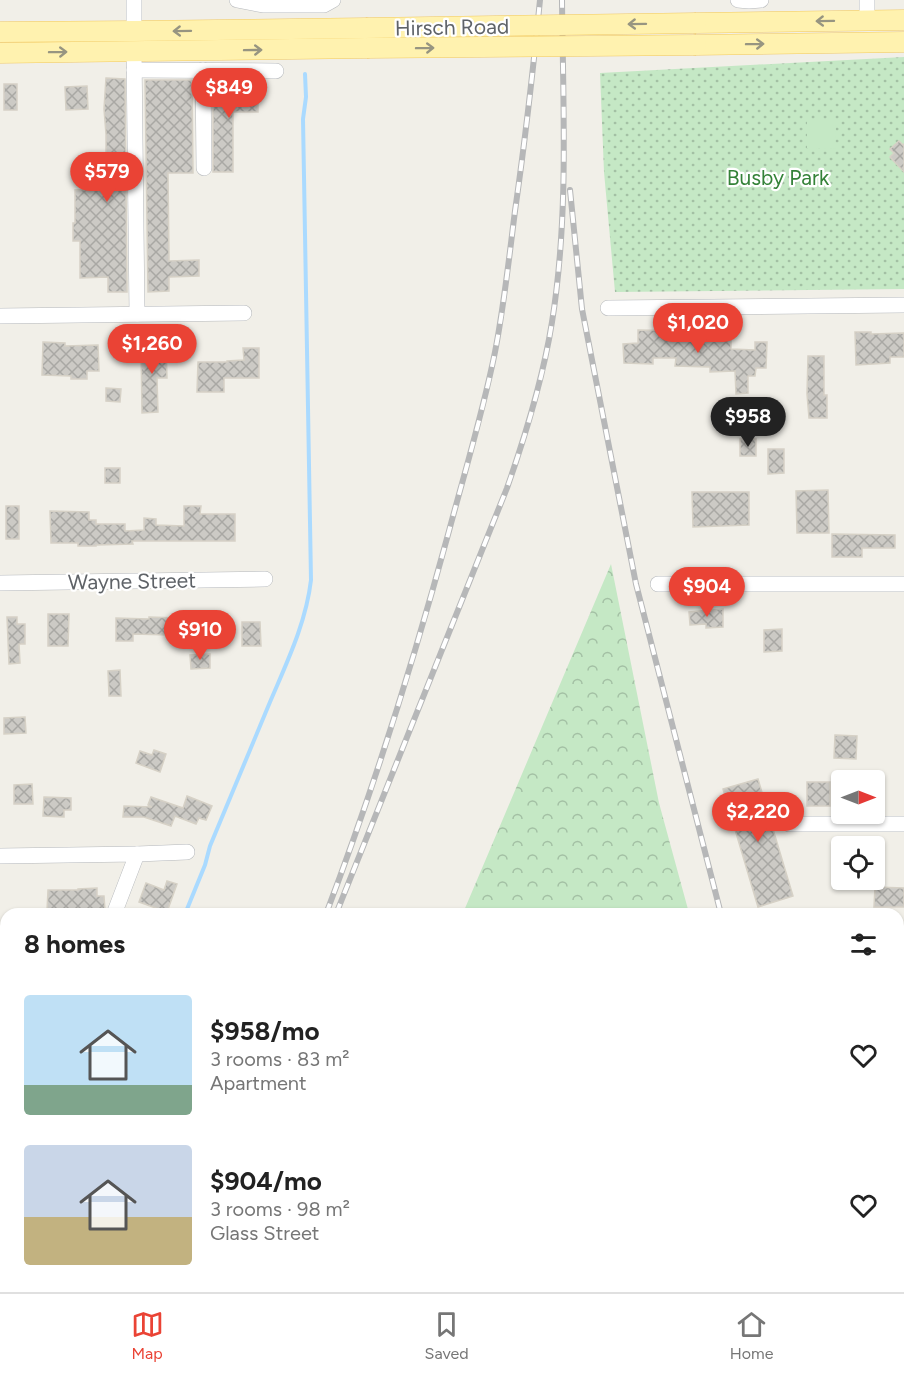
<!DOCTYPE html>
<meta charset="utf-8">
<style>
body{margin:0;font-family:Figtree,sans-serif;background:#f6f6f6;color:#222;height:100vh;display:flex;flex-direction:column;font-size:22px;white-space:nowrap}
*{box-sizing:border-box;margin:0}
p{font-size:20px;color:#767676}
.icon{flex:none;width:33px;height:33px;fill:none;stroke:currentColor;stroke-width:2;stroke-linecap:round;stroke-linejoin:round}
.map{position:relative;flex:1;overflow:hidden}
.side{position:absolute;left:0px;top:908px;width:904px;height:386px;display:flex;flex-direction:column;background:#fff;border-radius:18px 18px 0 0;box-shadow:0 2px 4px #0004}
.side>*{flex:none}
.needle{width:39px;rotate:90deg}
.controls{position:absolute;left:831px;top:770px;display:grid;gap:12px}
.controls a{display:grid;place-items:center;width:54px;height:54px;border-radius:6px;background:#fff;box-shadow:0 2px 4px #0004;font-size:30px}
.price{position:absolute;translate:-50% -51px;padding:0 14px;border-radius:21px;background:#ea4335;color:#fff;font-size:20px;line-height:39px;filter:drop-shadow(0 2px 3px #0008)}
.price::after{content:'';position:absolute;left:50%;top:36px;width:18px;height:14px;margin-left:-9px;background:inherit;clip-path:polygon(0 0,100% 0,50% 100%)}
.price.active{background:#222;color:#fff}
ul{padding:0;list-style:none}
li{display:flex;align-items:center;gap:18px;height:150px;padding:0 24px}
li span{display:grid;place-items:center;flex:none;width:168px;height:120px;border-radius:6px;color:#555}
li>.icon{margin-inline-start:auto}
span .icon{width:72px;height:72px;fill:#fffc;stroke-width:1}
li b{font-size:26px}
h2{display:flex;justify-content:space-between;align-items:center;height:72px;padding:0 24px;font-size:26px}
.menu{display:flex;justify-content:space-around;align-items:center;height:84px;border-top:2px solid #e0e0e0;background:#fff;font-size:16px;color:#767676}
.menu a{display:grid;justify-items:center;gap:3px}
.menu .active{color:#ea4335}
.map>svg:first-child{display:block}
.grass{fill:url(#grass-dots)}
.forest{fill:url(#forest-crowns)}
.pitch{fill:#c5e8c5}
.lines{fill:none;stroke-linecap:round;stroke-linejoin:round}
.stream{stroke:#aadaff;stroke-width:4}
.building{fill:url(#building-cross-hatch);stroke:#d6d1c6;stroke-width:1.5}
.minor-casing{stroke:#b5b8bc;stroke-width:16}
.major-casing{stroke:#f2c960;stroke-width:21}
.minor{stroke:#fff;stroke-width:15}
.major{stroke:#fff2af;stroke-width:20}
.rail-casing{stroke:#b6b7b8;stroke-width:6}
.rail{stroke:#fff;stroke-width:4;stroke-dasharray:11;stroke-linecap:butt}
.major-bridge-casing{stroke:#f2c960;stroke-width:21;stroke-linecap:butt}
.major-bridge{stroke:#fff2af;stroke-width:20}
.oneway{stroke:#979581}
.labels{text-anchor:middle;dominant-baseline:central;stroke-width:4.5;stroke-linejoin:round;paint-order:stroke}
.street-label{font-size:21px;fill:#5f6368;stroke:#fff}
.park-label{font-size:21px;fill:#348238;stroke:#fff}
</style>
<div class="map">
<svg width="904" height="1292" viewBox="0 0 904 1292">
<defs>
<pattern id="grass-dots" width="8" height="8" patternUnits="userSpaceOnUse" patternTransform="scale(1.5)"><rect width="8" height="8" fill="#c5e8c5"/><path d="M2 2h.1M6 6h.1" fill="none" stroke="#a3c0a4" stroke-width="1.8" stroke-linecap="round"/></pattern>
<pattern id="forest-crowns" width="20" height="18" patternUnits="userSpaceOnUse" patternTransform="scale(1.5)"><rect width="20" height="18" fill="#c5e8c5"/><path d="M2 6a3 3 0 1 1 6 0M12 15a3 3 0 1 1 6 0" fill="none" stroke="#a3c0a4"/></pattern>
<pattern id="building-cross-hatch" width="8" height="8" patternUnits="userSpaceOnUse" patternTransform="scale(1.5)"><rect width="8" height="8" fill="#cccac5"/><path d="M0 0l8 8M0 8l8-8" fill="none" stroke="#a9a8a4"/></pattern>
</defs>
<rect width="100%" height="100%" fill="#f1efe8"/>
<!-- grass -->
<path class="grass" d="M904 57V289L615 292 604 172 600 73Z"/>
<!-- forest -->
<path class="forest" d="M611 564 659 803 689 913H463Z"/>
<!-- pitch -->
<path class="pitch" d="M807 121H836L835 149 807 148Z"/>
<g class="lines">
<!-- stream -->
<g class="stream">
<path d="M185 914 205 865 210 846C230 798 250 750 270 702 287 662 306 623 311 580L303 119 306 97 305 74"/>
<path d="M34 1292 36 1287"/>
</g>
</g>
<!-- building -->
<g class="building">
<path d="M106 78 125 79 127 292H108V277L80 278V241H73V223H75V190L106 189V134L104 109Z"/>
<path d="M145 80H192L193 173H168L169 256V261L199 260V276L169 277V291L148 292Z"/>
<path d="M213 80H232V85H250V89H258V112H233V172H213Z"/>
<rect x="4" y="84" width="13" height="26"/>
<path d="M87 86 88 109 66 110 65 87Z"/>
<path d="M899 141 903 145 904 144V172L890 157 894 153 890 149Z"/>
<path d="M172 327V344H161V328Z"/>
<path d="M638 330 692 331V340L731 339V349L755 350V342H767L766 368H756L755 376H748V393L736 394 735 371 710 372V367L675 366 676 358H653V364L624 363 623 344 638 343Z"/>
<path d="M855 332H871V334L904 333V357H890V363L856 365Z"/>
<path d="M43 342 65 343V346L98 345 99 371H87V379H71V376L42 375Z"/>
<path d="M166 345 167 378H157L158 412 142 413 141 346Z"/>
<path d="M243 348H259V378H224V392H197L198 362H227V361L244 360Z"/>
<path d="M808 356H824V395H827V418H809L807 394Z"/>
<path d="M106 388 121 389 120 402 106 401Z"/>
<rect x="740" y="439" width="16" height="17"/>
<path d="M768 449H784V473L768 474Z"/>
<rect x="105" y="468" width="15" height="15"/>
<path d="M828 490 829 533H797L796 491Z"/>
<path d="M692 492H749V525L693 527Z"/>
<rect x="6" y="506" width="13" height="33"/>
<path d="M184 506H201L200 514H235V541H132L133 544 96 545V546H78V543H51L50 511 89 512V520H96V524H125V531L144 530V518L156 519V525L184 526Z"/>
<path d="M832 534 895 535V548H862V557H832Z"/>
<path d="M723 609V627L706 628V624L690 625 689 612Z"/>
<path d="M181 612H213V632H200V628L170 627V635L133 634V641H116V618L149 619V617L181 618Z"/>
<path d="M48 614H69L68 646H48Z"/>
<path d="M7 617H17V624H25V644H19L20 663 9 664Z"/>
<path d="M242 622H260L261 646H242Z"/>
<path d="M782 629V651L764 652V630Z"/>
<path d="M210 654V668L191 669 190 655Z"/>
<path d="M120 670 121 696H109L108 671Z"/>
<path d="M25 717 26 733 4 734V718Z"/>
<path d="M835 735 857 736 856 759 834 758Z"/>
<path d="M154 750 166 754 160 772 136 763 140 751 152 755Z"/>
<path d="M758 779 793 896 758 907 723 789Z"/>
<rect x="807" y="782" width="23" height="24"/>
<path d="M32 784 33 804H14V785Z"/>
<path d="M187 796 212 806 206 820 199 818 196 824 175 816 171 826 144 817H123L124 806 152 807 148 805 151 797 183 808Z"/>
<path d="M44 797 71 798V810H64V817L43 816Z"/>
<path d="M167 881 177 884 167 912 139 902 146 883 164 890Z"/>
<path d="M875 887 904 888V907H874Z"/>
<path d="M97 888V896H104L105 910 73 911V912L47 911 48 890H78V889Z"/>
</g>
<g class="lines">
<defs>
<g id="minor">
<path d="M134 0V31"/>
<path d="M237 0 263 5H324L333 0"/>
<path d="M738 0 749 1 761 0"/>
<path d="M867 0V20"/>
<path d="M134 51 137 314"/>
<path d="M134 70 276 71"/>
<path d="M203 70 204 168"/>
<path d="M608 308 904 305"/>
<path d="M0 316 244 313"/>
<path d="M0 583 265 579"/>
<path d="M658 584H904"/>
<path d="M789 824H904"/>
<path d="M137 854 187 852"/>
<path d="M0 856 137 854 114 914"/>
<path d="M898 964H904"/>
<path d="M0 1184H6"/>
<path d="M623 1287 626 1292"/>
<path d="M401 1292 403 1287"/>
</g>
<g id="major">
<path d="M696 23 904 20"/>
<path d="M0 32 134 31 366 28"/>
<path d="M696 45 904 42"/>
<path d="M0 53 367 48"/>
</g>
</defs>
<!-- minor casing -->
<use href="#minor" class="minor-casing"/>
<!-- major casing -->
<use href="#major" class="major-casing"/>
<!-- minor -->
<use href="#minor" class="minor"/>
<!-- major -->
<use href="#major" class="major"/>
<defs>
<g id="rail">
<path d="M570 190 582 309 636 584 721 914"/>
<path d="M326 914C374 788 414 660 449 531 465 471 483 412 495 352 504 306 509 258 515 211 525 141 533 71 540 0"/>
<path d="M336 914 507 488C526 434 543 379 552 322 569 216 563 107 562 0"/>
<path d="M873 1287 875 1292"/>
<path d="M174 1292 176 1287"/>
</g>
</defs>
<!-- rail casing -->
<use href="#rail" class="rail-casing"/>
<!-- rail -->
<use href="#rail" class="rail"/>
<defs>
<g id="major-bridge">
<path d="M366 28 696 23"/>
<path d="M367 48 696 45"/>
</g>
</defs>
<!-- major-bridge casing -->
<use href="#major-bridge" class="major-bridge-casing"/>
<!-- major-bridge -->
<use href="#major-bridge" class="major-bridge"/>
</g>
<!-- one-way arrows -->
<defs><path id="oneway-shaft" d="M-6 0H5M1.5-3L5.5 0L1.5 3" fill="none" stroke-width="1.6" stroke-linecap="round" stroke-linejoin="round" transform="scale(1.5)"/></defs>
<g class="oneway">
<use href="#oneway-shaft" transform="translate(825 21) rotate(179)"/>
<use href="#oneway-shaft" transform="translate(637 24) rotate(179)"/>
<use href="#oneway-shaft" transform="translate(182 31) rotate(179)"/>
<use href="#oneway-shaft" transform="translate(755 44) rotate(-1)"/>
<use href="#oneway-shaft" transform="translate(425 48) rotate(-1)"/>
<use href="#oneway-shaft" transform="translate(253 50) rotate(-1)"/>
<use href="#oneway-shaft" transform="translate(58 52) rotate(-1)"/>
</g>
<g class="labels">
<!-- street labels -->
<g class="street-label">
<text transform="translate(452 27) rotate(-1)">Hirsch Road</text>
<text transform="translate(132 581) rotate(-1)">Wayne Street</text>
</g>
<!-- park labels -->
<g class="park-label">
<text x="778" y="177">Busby Park</text>
</g>
</g>
</svg>
<div class="controls">
<a><svg class="needle" viewBox="-14 -14 28 28"><path d="M0-13l5 13h-10z" fill="#e53935"/><path d="M0 13l5-13h-10z" fill="#767676"/></svg></a>
<a><svg class="icon" aria-label="locate" viewBox="0 0 24 24"><circle cx="12" cy="12" r="6"/><path d="M12 2v4M12 18v4M2 12h4M18 12h4"/></svg></a>
</div>
<b class="price" style="left:229px;top:119px">$849</b>
<b class="price" style="left:107px;top:203px">$579</b>
<b class="price" style="left:698px;top:354px">$1,020</b>
<b class="price" style="left:152px;top:375px">$1,260</b>
<b class="price active" style="left:748px;top:448px">$958</b>
<b class="price" style="left:707px;top:618px">$904</b>
<b class="price" style="left:200px;top:661px">$910</b>
<b class="price" style="left:758px;top:843px">$2,220</b>
<section class="side">
<h2>8 homes<svg class="icon" aria-label="filters" viewBox="0 0 24 24"><path d="M4 7h16M4 17h16"/><circle cx="9" cy="7" r="2"/><circle cx="15" cy="17" r="2"/></svg></h2>
<ul>
<li><span style="background:linear-gradient(#bfe0f5 75%,#7fa58c 0)"><svg class="icon" aria-label="home" viewBox="0 0 24 24"><path d="M3 11l9-7 9 7M6 9v11h12V9"/></svg></span><div><b>$958/mo</b><p>3 rooms · 83 m²</p><p>Apartment</p></div><svg class="icon" aria-label="heart" viewBox="0 0 24 24"><path d="M12 20l-8-8c-3-5 5-10 8-4 3-6 11-1 8 4z"/></svg></li>
<li><span style="background:linear-gradient(#c9d6e8 60%,#c2b280 0)"><svg class="icon" aria-label="home" viewBox="0 0 24 24"><path d="M3 11l9-7 9 7M6 9v11h12V9"/></svg></span><div><b>$904/mo</b><p>3 rooms · 98 m²</p><p>Glass Street</p></div><svg class="icon" aria-label="heart" viewBox="0 0 24 24"><path d="M12 20l-8-8c-3-5 5-10 8-4 3-6 11-1 8 4z"/></svg></li>
</ul>
</section>
</div>
<nav class="menu">
<a class="active"><svg class="icon" aria-label="map" viewBox="0 0 24 24"><path d="M3 6l6-2 6 2 6-2v14l-6 2-6-2-6 2zM9 4v14M15 6v14"/></svg>Map</a>
<a><svg class="icon" aria-label="saved" viewBox="0 0 24 24"><path d="M7 4h10v16l-5-4-5 4z"/></svg>Saved</a>
<a><svg class="icon" aria-label="home" viewBox="0 0 24 24"><path d="M3 11l9-7 9 7M6 9v11h12V9"/></svg>Home</a>
</nav>
